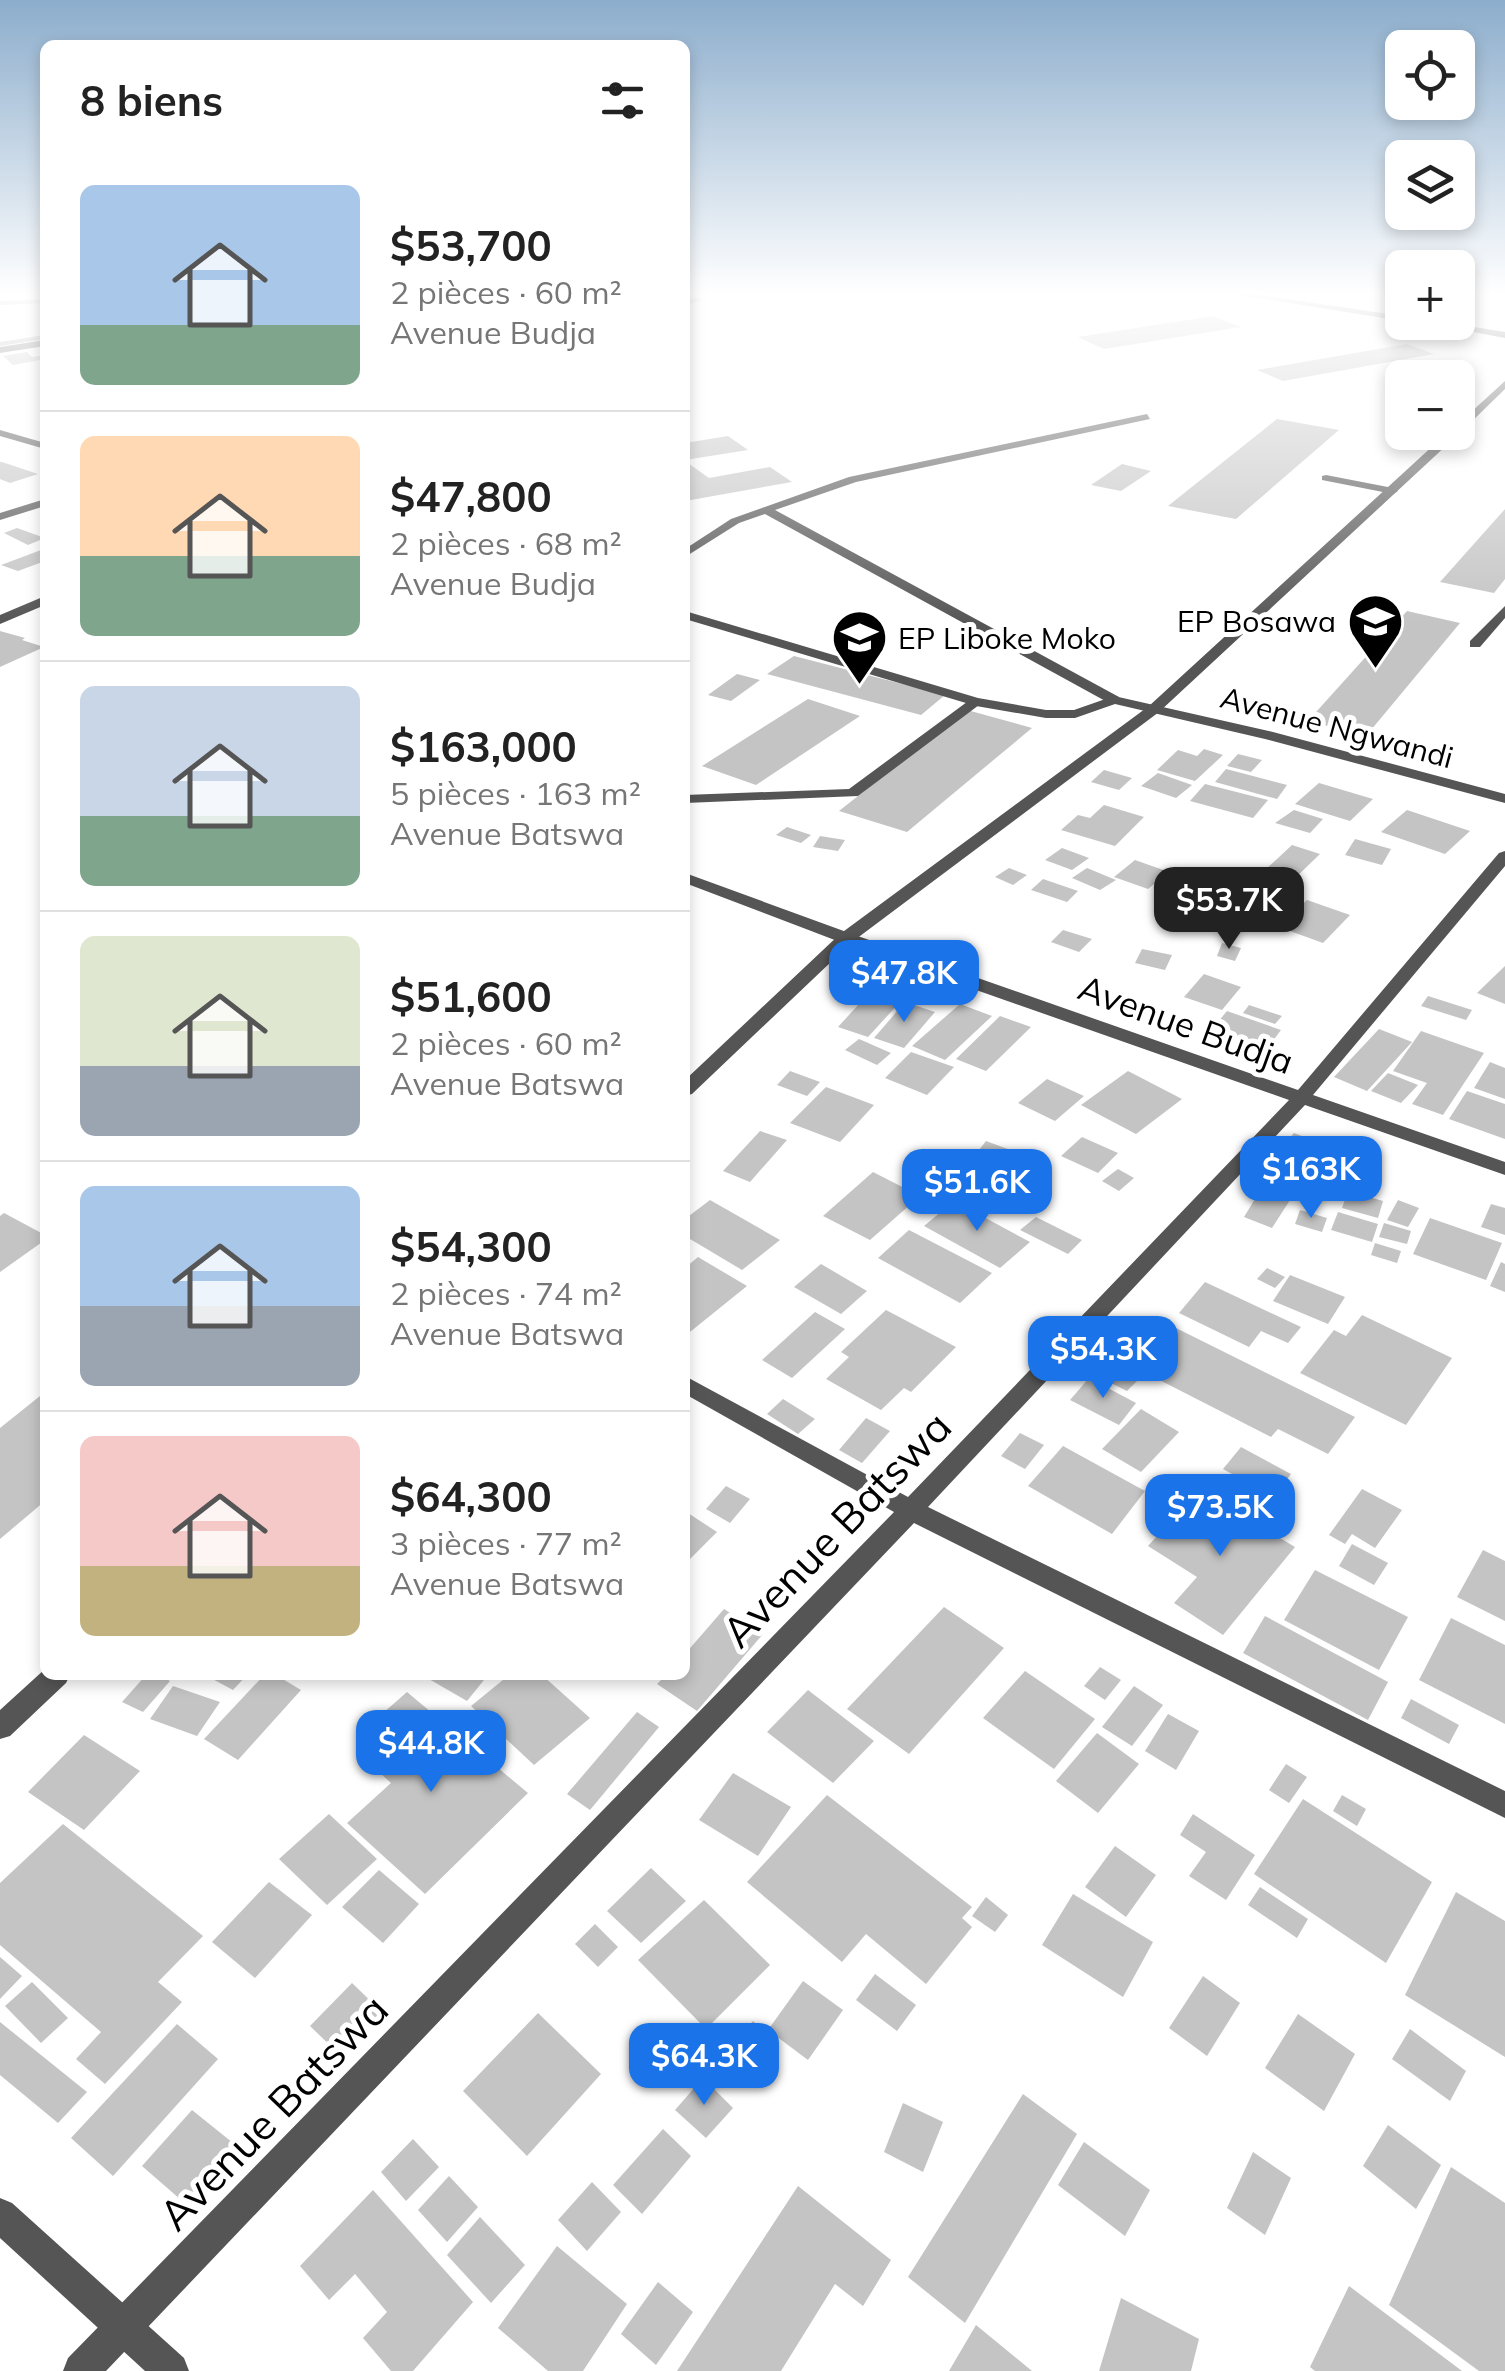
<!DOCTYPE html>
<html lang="fr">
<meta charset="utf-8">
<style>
body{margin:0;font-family:Mulish,sans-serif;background:#f6f6f6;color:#222;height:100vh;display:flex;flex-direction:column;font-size:38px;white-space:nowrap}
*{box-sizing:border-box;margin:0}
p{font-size:32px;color:#767676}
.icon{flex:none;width:55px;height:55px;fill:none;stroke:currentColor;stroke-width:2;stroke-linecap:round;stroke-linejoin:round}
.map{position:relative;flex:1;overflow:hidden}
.sheet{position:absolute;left:40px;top:40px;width:650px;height:1640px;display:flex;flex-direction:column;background:#fff;border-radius:15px;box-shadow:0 5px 15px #0003}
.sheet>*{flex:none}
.buttons{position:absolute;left:1385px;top:30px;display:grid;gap:20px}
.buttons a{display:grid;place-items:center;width:90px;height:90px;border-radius:15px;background:#fff;box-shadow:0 5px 15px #0003;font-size:50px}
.price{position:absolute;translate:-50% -85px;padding:0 22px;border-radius:20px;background:#1a73e8;color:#fff;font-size:32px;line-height:65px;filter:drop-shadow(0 2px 5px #0008)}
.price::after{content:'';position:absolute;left:50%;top:60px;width:30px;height:22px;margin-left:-15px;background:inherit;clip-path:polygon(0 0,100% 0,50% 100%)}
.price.current{background:#222;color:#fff}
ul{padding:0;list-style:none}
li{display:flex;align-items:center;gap:30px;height:250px;padding:0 40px}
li+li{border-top:2px solid #e0e0e0}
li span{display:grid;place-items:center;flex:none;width:280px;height:200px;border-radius:15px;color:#555}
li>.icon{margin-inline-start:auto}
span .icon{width:120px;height:120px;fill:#fffc;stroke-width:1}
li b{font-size:42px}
h2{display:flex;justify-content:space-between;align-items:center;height:120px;padding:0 40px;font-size:42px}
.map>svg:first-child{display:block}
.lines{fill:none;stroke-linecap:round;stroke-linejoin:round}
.stream{fill:#a3a3a3;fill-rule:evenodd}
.building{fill:#c4c4c4}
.service{fill:#555;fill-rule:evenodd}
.minor{fill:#555;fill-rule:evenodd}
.tertiary{fill:#555;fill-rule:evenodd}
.labels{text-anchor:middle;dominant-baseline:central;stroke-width:10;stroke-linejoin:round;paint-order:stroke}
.far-poi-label{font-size:30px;fill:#000;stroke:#fff;text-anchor:end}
.far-street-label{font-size:30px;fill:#000;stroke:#fff}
.street-label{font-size:35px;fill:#000;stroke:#fff}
.near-street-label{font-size:42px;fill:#000;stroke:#fff}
</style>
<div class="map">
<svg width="1505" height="2371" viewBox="0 0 1505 2371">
<rect width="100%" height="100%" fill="#fff"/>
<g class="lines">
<!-- stream -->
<path class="stream" d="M45 335V339L0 346V342Z"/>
</g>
<!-- building -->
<g class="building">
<path d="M1213 316 1241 327 1104 349 1078 337Z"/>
<path d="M1407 344 1434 354 1283 381 1257 370Z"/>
<path d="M27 352 32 357 45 355V359L13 365 3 356Z"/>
<path d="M1277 419 1339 430 1236 519 1168 506Z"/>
<path d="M728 436 748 450 685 460V443Z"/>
<path d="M685 461 709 478 770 467 792 482 685 501Z"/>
<path d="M0 462H2L38 474 10 483 0 479Z"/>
<path d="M1122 464 1151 471 1121 491 1091 485Z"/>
<path d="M1505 509V579L1494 593 1440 582Z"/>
<path d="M17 528 45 538 28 545 4 533Z"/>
<path d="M41 550 45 551V561L18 571 1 565Z"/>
<path d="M1407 611 1460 623 1366 736 1308 721Z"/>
<path d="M0 631 25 638 22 640 44 647 0 667Z"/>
<path d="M794 656 945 695 921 715 767 674Z"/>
<path d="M737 674 760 680 731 701 708 695Z"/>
<path d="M808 699 860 716 756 785 702 766Z"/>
<path d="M967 710 1032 728 907 832 839 811Z"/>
<path d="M1204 749 1223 755 1195 781 1157 770 1178 750 1197 756Z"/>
<path d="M1238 754 1262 760 1251 772 1227 766Z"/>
<path d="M1226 769 1287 785 1277 799 1215 782Z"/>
<path d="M1104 770 1132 778 1119 790 1091 782Z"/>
<path d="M1158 773 1192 785 1176 798 1141 786Z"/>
<path d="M1319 783 1373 799 1350 821 1295 804Z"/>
<path d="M1205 784 1268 800 1253 818 1190 801Z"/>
<path d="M1104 805 1144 817 1115 846 1061 830 1078 815 1090 818Z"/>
<path d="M1294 810 1323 819 1310 833 1275 823Z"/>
<path d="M1407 810 1470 831 1445 854 1381 832Z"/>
<path d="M787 827 811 835 801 843 776 835Z"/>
<path d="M820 836 845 840 838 851 813 847Z"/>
<path d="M1355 839 1391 849 1382 865 1345 855Z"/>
<path d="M1292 845 1320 854 1292 881 1264 871Z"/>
<path d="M1062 848 1089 858 1072 870 1045 860Z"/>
<path d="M1135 860 1169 872 1148 889 1114 877Z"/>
<path d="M1009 868 1027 875 1013 885 995 877Z"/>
<path d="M1087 868 1116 880 1100 890 1072 878Z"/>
<path d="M1043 879 1078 891 1067 902 1031 890Z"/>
<path d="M1200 880 1248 897 1231 912 1183 895Z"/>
<path d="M1307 900 1350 915 1323 943 1279 927Z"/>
<path d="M1063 930 1092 939 1079 952 1051 942Z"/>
<path d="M1222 943 1241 948 1235 961 1217 956Z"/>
<path d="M1142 949 1172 955 1165 970 1135 963Z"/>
<path d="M1505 966V1004L1477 993Z"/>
<path d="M1204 974 1241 987 1222 1010 1184 997Z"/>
<path d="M870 992 900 1002 868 1037 838 1027Z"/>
<path d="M1428 996 1472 1010 1466 1020 1421 1006Z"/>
<path d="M905 1002 935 1012 904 1048 874 1038Z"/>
<path d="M960 1004 992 1016 945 1060 912 1046Z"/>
<path d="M1249 1005 1282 1016 1275 1024 1243 1013Z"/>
<path d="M1227 1011 1281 1030 1263 1054 1208 1034Z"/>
<path d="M1000 1016 1031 1027 986 1071 956 1059Z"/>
<path d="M1379 1029 1412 1042 1367 1091 1334 1077Z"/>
<path d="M1421 1031 1484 1053 1443 1115 1412 1104 1427 1083 1393 1071Z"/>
<path d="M859 1039 891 1053 877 1065 845 1050Z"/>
<path d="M911 1052 954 1067 927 1095 885 1078Z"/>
<path d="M1490 1062 1505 1068V1099L1474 1088Z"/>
<path d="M790 1071 820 1082 807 1096 777 1085Z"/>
<path d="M1128 1071 1182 1099 1136 1134 1081 1105Z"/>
<path d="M1388 1073 1418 1085 1401 1103 1371 1091Z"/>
<path d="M1047 1079 1084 1096 1055 1121 1018 1103Z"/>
<path d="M826 1087 874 1105 840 1142 790 1123Z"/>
<path d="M1467 1091 1505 1104V1139L1449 1119Z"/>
<path d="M760 1131 787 1140 750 1182 723 1171Z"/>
<path d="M1294 1133 1328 1146 1290 1192 1256 1177Z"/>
<path d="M1082 1137 1118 1153 1098 1173 1061 1156Z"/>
<path d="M986 1141 1041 1161 1003 1212 947 1191Z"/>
<path d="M1334 1165 1354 1182 1333 1190 1313 1174Z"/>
<path d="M1118 1169 1134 1178 1119 1191 1102 1181Z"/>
<path d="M873 1172 920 1196 870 1240 823 1216Z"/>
<path d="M1261 1189 1290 1200 1272 1228 1244 1217Z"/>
<path d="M1348 1191 1383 1201 1378 1218 1342 1208Z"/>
<path d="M710 1200 780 1240 742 1270 685 1236V1219Z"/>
<path d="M1398 1200 1419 1208 1408 1227 1387 1220Z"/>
<path d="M954 1201 1030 1242 1000 1268 924 1226Z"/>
<path d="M1491 1204 1505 1208V1235L1481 1227Z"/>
<path d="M1300 1210 1327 1218 1322 1232 1295 1224Z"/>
<path d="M1338 1212 1378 1224 1372 1242 1331 1230Z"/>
<path d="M4 1213 45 1235V1240L0 1272V1216Z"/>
<path d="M1036 1217 1082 1240 1068 1254 1020 1230Z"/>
<path d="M1430 1218 1502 1243 1486 1280 1413 1254Z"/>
<path d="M1384 1223 1411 1231 1407 1244 1379 1237Z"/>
<path d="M909 1230 992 1273 960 1303 878 1258Z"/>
<path d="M1375 1243 1401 1251 1397 1263 1371 1255Z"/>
<path d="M698 1257 747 1286 685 1336V1268Z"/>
<path d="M1501 1262 1505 1264V1292L1490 1286Z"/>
<path d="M821 1264 867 1291 841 1314 794 1287Z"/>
<path d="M1267 1268 1285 1277 1275 1288 1257 1279Z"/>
<path d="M1290 1275 1345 1297 1328 1324 1273 1301Z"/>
<path d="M1205 1282 1301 1327 1288 1343 1261 1331 1249 1347 1179 1313Z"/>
<path d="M886 1310 956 1347 911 1392 904 1388 881 1410 826 1379 849 1357 841 1352Z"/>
<path d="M815 1312 845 1329 792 1378 762 1360Z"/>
<path d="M1362 1315 1452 1358 1406 1425 1300 1373 1334 1330 1346 1336Z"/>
<path d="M1174 1327 1355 1417 1328 1454 1278 1429 1271 1437 1138 1369Z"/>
<path d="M1117 1368 1138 1380 1127 1391 1105 1380Z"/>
<path d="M1089 1378 1136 1403 1119 1425 1070 1400Z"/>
<path d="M45 1392V1501L0 1539V1428Z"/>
<path d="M783 1399 815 1419 798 1434 767 1414Z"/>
<path d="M1141 1409 1179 1432 1141 1472 1102 1449Z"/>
<path d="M866 1418 890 1431 862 1463 839 1450Z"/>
<path d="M1020 1433 1044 1445 1025 1469 1001 1456Z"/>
<path d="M1063 1446 1145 1491 1112 1534 1028 1486Z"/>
<path d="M1241 1447 1291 1474 1274 1497 1223 1469Z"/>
<path d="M726 1486 750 1499 730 1523 706 1509Z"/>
<path d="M1199 1489 1295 1547 1223 1635 1174 1603 1197 1577 1148 1546Z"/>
<path d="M1362 1489 1402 1510 1375 1548 1352 1534 1345 1544 1329 1535Z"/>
<path d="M685 1511 717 1532 685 1564Z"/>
<path d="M1352 1544 1388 1563 1374 1585 1339 1566Z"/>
<path d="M1483 1550 1505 1561V1621L1457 1597Z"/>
<path d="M1315 1570 1408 1617 1379 1670 1284 1620Z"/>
<path d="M944 1607 1004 1648 909 1754 847 1709Z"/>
<path d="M724 1609 763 1634 697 1711 657 1684 666 1675H685V1654Z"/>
<path d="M1265 1616 1388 1682 1368 1720 1243 1653Z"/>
<path d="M1451 1618 1505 1645V1724L1419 1680Z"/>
<path d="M1100 1667 1121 1680 1105 1700 1084 1686Z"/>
<path d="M1025 1671 1095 1719 1054 1769 983 1718Z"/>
<path d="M146 1675H158L170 1681 143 1712 122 1702Z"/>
<path d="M205 1675H247L233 1690Z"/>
<path d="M264 1675H276L301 1690 238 1760 204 1739Z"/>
<path d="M422 1675H488L467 1701Z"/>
<path d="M509 1675H542L590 1718 534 1765 471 1706Z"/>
<path d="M173 1686 220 1702 197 1736 150 1719Z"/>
<path d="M1134 1686 1163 1705 1132 1746 1102 1727Z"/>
<path d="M808 1690 874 1741 833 1783 767 1732Z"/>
<path d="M407 1692 528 1793 425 1894 347 1823 391 1783 370 1764 389 1747 366 1728Z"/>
<path d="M1411 1699 1459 1725 1449 1744 1401 1718Z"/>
<path d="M637 1712 659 1727 590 1810 567 1794Z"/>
<path d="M1168 1714 1199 1731 1176 1770 1145 1751Z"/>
<path d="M1097 1733 1139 1764 1098 1813 1056 1781Z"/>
<path d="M84 1735 140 1771 84 1830 28 1792Z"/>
<path d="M1286 1764 1307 1777 1289 1803 1269 1790Z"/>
<path d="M733 1773 791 1807 758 1856 699 1820Z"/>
<path d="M827 1795 972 1907 962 1918 972 1927 926 1984 866 1934 842 1962 747 1882Z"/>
<path d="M1342 1795 1366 1809 1357 1826 1333 1811Z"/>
<path d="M1303 1799 1432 1882 1386 1963 1254 1874Z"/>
<path d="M329 1814 377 1859 327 1905 279 1859Z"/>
<path d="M1193 1814 1255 1855 1226 1900 1189 1876 1206 1852 1180 1835Z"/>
<path d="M63 1824 203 1936 158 1982 182 2002 105 2084 76 2059 101 2032 0 1945V1883Z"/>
<path d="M1115 1846 1156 1875 1126 1917 1085 1887Z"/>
<path d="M651 1868 686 1901 641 1943 607 1911Z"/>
<path d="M379 1870 419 1904 383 1943 342 1907Z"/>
<path d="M269 1882 312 1915 255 1978 212 1942Z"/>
<path d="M1260 1887 1308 1919 1297 1938 1248 1905Z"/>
<path d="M1456 1892 1505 1921V2057L1405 1995Z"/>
<path d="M1073 1894 1153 1942 1123 1997 1042 1945Z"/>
<path d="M986 1897 1008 1915 995 1932 972 1916Z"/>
<path d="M704 1900 770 1965 706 2029 638 1960Z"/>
<path d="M595 1924 618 1947 598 1967 575 1944Z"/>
<path d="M0 1957 22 1976 0 1999Z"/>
<path d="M875 1974 916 2005 897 2031 856 2000Z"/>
<path d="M1203 1976 1240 2003 1207 2056 1169 2028Z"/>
<path d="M803 1981 843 2010 808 2060 768 2030Z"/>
<path d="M32 1982 68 2018 41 2043 5 2006Z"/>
<path d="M352 1983 382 2012 340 2055 310 2026Z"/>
<path d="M538 2013 601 2074 527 2156 463 2091Z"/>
<path d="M1298 2014 1355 2054 1324 2111 1265 2068Z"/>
<path d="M753 2021 773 2039 756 2058 736 2040Z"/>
<path d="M0 2022 87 2092 58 2123 0 2075Z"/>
<path d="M177 2024 218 2059 113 2176 71 2138Z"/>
<path d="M1410 2029 1466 2071 1450 2101 1392 2059Z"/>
<path d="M703 2078 733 2108 706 2138 675 2110Z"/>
<path d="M1023 2094 1077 2134 965 2323 908 2277Z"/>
<path d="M903 2103 943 2122 923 2172 884 2152Z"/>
<path d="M192 2110 238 2147 188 2206 142 2166Z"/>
<path d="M1388 2125 1441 2165 1416 2209 1363 2166Z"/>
<path d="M663 2129 691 2156 642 2214 613 2185Z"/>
<path d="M413 2139 439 2167 406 2201 381 2172Z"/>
<path d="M1084 2142 1150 2190 1125 2236 1058 2185Z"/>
<path d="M1253 2152 1291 2178 1265 2235 1227 2208Z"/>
<path d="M1451 2167 1505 2203V2371H1479L1389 2305Z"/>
<path d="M449 2176 478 2207 447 2242 418 2210Z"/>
<path d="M592 2182 621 2212 587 2251 558 2220Z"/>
<path d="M798 2186 891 2260 863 2306 835 2284 781 2371H677Z"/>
<path d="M373 2190 473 2302 413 2371H391L363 2338 387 2312 355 2274 329 2300 300 2266Z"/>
<path d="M480 2217 525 2265 491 2303 447 2255Z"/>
<path d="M557 2246 627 2304 583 2371H548L498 2328Z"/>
<path d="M658 2282 693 2312 656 2365 621 2334Z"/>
<path d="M1349 2286 1462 2371H1315L1310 2367Z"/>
<path d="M1121 2298 1199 2339 1191 2371H1099Z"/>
<path d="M976 2325 1032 2371H949Z"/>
</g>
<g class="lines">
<!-- service -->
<g class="service">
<path d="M45 299V303L0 305V301Z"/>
<path d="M1147 414 1150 419 856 482 775 510 1119 697V703H1109L765 514 739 523 685 557V549L731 519 849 477Z"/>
<path d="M0 430 45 443V449L0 436Z"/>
<path d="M1326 475 1393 488 1398 491 1393 494 1322 480V476Z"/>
<path d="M1505 606V618L1480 647H1470V641Z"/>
<path d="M971 699 983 702 858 796 685 803V795L849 789Z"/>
<path d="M685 873 852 934 854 938 846 943 840 942 685 883Z"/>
</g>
<!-- minor -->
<g class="minor">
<path d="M698 297 701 301 685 305V300Z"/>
<path d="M45 340V346L0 353V347Z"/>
<path d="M45 499V506L0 520V513Z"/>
<path d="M45 596V605L0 624V615Z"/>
<path d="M685 611 978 698 1046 710H1074L1114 696 1273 732 1505 794V803L1265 739 1115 704 1075 718H1046L976 706 685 619Z"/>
<path d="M1505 851V866L1313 1095 1505 1162V1175L1305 1105 928 1507 1505 1791V1818L914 1523 106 2371H63L68 2358 894 1512 685 1394V1376L908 1497 1289 1100 840 942V934H852L1298 1090 1499 853Z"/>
</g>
<!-- tertiary -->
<g class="tertiary">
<path d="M1221 292H1239L1402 316V321Z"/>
<path d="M1421 322H1444L1505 332V338Z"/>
<path d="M1505 381V389L1462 431 1159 712 852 942 692 1094 685 1096V1080L840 934 1149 706 1448 432H1458V424Z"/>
<path d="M45 1669V1675H70L66 1683 10 1736 0 1739V1710Z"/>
<path d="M0 2198 12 2203 184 2358 189 2371H145L0 2238Z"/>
</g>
</g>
<!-- sky -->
<linearGradient id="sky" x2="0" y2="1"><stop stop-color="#8cadcc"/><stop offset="0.47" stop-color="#fff"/><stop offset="1" stop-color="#fff" stop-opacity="0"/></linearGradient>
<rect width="1505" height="624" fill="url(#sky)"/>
<!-- icons -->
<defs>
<symbol id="school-pin" viewBox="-11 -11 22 30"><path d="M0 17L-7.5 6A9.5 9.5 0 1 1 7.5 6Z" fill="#000" stroke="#fff"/><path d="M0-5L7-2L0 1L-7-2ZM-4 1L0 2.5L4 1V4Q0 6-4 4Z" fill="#fff"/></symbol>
</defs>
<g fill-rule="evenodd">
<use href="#school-pin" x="1344" y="590" width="63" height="86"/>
<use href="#school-pin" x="828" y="606" width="63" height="86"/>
</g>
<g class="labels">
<!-- far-poi labels -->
<g class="far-poi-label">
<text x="1336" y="621">EP Bosawa</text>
<text x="898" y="638" text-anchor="start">EP Liboke Moko</text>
</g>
<!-- far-street labels -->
<g class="far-street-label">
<text transform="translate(1337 727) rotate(15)">Avenue Ngwandi</text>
</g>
<!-- street labels -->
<g class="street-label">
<text transform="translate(1186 1024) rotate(20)">Avenue Budja</text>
</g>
<!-- near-street labels -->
<g class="near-street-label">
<text transform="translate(836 1529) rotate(-46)">Avenue Batswa</text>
<text transform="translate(273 2112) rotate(-46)">Avenue Batswa</text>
</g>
</g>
</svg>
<div class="buttons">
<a><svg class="icon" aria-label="locate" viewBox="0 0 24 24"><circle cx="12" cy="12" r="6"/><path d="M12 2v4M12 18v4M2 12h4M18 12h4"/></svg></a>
<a><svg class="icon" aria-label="layers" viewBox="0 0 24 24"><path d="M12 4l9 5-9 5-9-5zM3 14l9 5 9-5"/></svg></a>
<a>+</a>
<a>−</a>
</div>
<b class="price current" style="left:1229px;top:952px">$53.7K</b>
<b class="price" style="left:904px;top:1025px">$47.8K</b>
<b class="price" style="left:1311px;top:1221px">$163K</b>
<b class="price" style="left:977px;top:1234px">$51.6K</b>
<b class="price" style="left:1103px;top:1401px">$54.3K</b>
<b class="price" style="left:1220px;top:1559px">$73.5K</b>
<b class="price" style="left:431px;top:1795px">$44.8K</b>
<b class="price" style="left:704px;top:2108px">$64.3K</b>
<section class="sheet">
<h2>8 biens<svg class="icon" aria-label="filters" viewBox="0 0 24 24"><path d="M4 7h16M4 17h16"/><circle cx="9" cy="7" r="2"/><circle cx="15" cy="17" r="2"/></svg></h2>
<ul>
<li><span style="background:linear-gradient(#a9c7e8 70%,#7fa58c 0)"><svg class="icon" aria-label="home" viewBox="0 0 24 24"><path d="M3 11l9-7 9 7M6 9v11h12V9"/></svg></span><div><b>$53,700</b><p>2 pièces · 60 m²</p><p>Avenue Budja</p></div></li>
<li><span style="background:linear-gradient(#ffd9b3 60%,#7fa58c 0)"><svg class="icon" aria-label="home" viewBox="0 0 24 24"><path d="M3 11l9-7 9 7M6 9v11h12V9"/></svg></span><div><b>$47,800</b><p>2 pièces · 68 m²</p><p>Avenue Budja</p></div></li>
<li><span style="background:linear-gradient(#c9d6e8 65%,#7fa58c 0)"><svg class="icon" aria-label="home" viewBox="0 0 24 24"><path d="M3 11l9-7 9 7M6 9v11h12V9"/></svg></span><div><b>$163,000</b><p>5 pièces · 163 m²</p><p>Avenue Batswa</p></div></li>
<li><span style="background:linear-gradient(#dfe7d0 65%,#9aa5b1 0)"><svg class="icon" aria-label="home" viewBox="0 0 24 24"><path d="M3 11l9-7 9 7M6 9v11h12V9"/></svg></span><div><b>$51,600</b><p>2 pièces · 60 m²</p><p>Avenue Batswa</p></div></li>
<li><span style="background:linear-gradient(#a9c7e8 60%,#9aa5b1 0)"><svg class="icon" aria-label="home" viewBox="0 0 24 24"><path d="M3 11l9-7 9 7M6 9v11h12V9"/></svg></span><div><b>$54,300</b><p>2 pièces · 74 m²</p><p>Avenue Batswa</p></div></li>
<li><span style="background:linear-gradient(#f6c9c9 65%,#c2b280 0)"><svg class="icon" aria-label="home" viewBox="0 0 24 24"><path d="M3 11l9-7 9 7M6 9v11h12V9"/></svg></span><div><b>$64,300</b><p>3 pièces · 77 m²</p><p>Avenue Batswa</p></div></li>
</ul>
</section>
</div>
